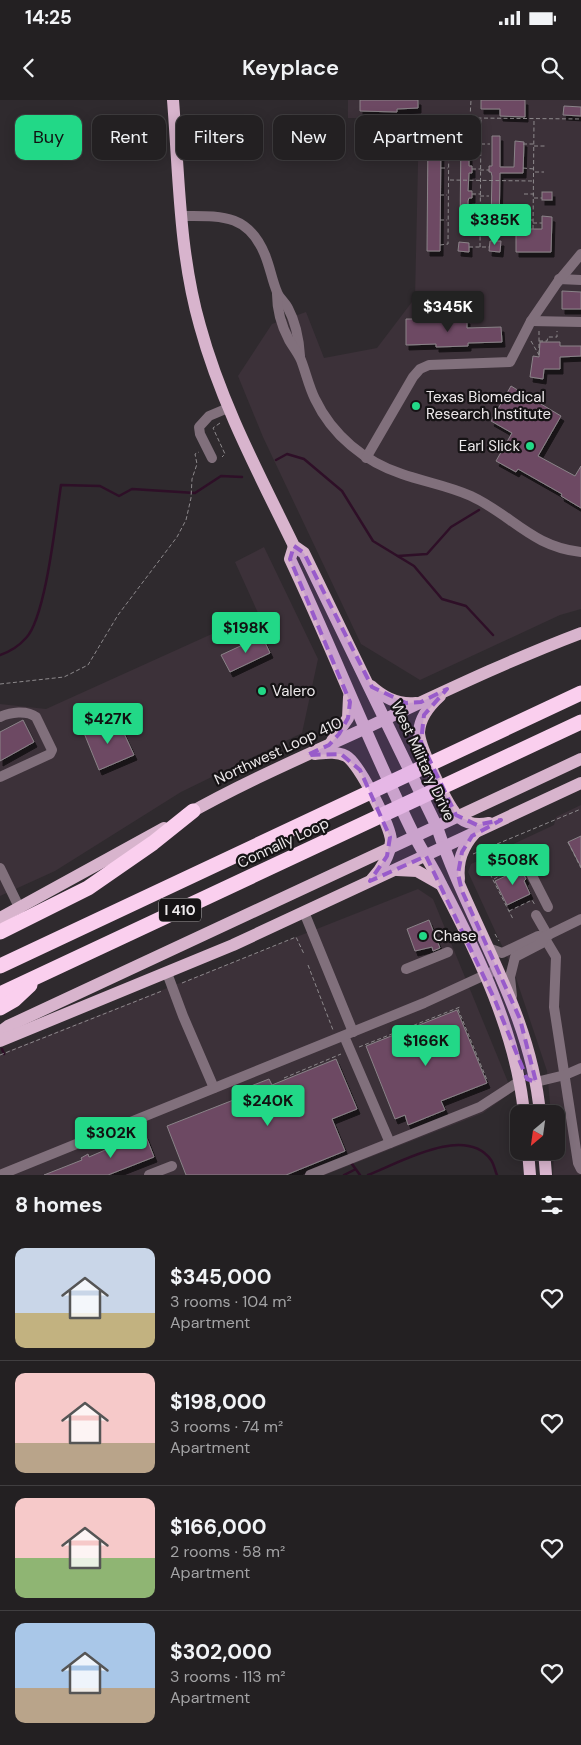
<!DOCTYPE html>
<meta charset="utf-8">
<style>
body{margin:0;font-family:"DM Sans",sans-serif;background:#2b282a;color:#f1f3f6;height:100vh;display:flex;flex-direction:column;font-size:19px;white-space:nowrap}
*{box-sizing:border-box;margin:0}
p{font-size:16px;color:#a3a3a5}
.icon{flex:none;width:28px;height:28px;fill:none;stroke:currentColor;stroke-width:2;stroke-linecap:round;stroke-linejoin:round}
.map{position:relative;height:1075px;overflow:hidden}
.side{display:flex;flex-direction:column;background:#232022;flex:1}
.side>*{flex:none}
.banner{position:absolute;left:15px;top:15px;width:551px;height:45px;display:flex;gap:10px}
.needle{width:32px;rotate:209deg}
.buttons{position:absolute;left:510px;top:1005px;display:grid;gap:10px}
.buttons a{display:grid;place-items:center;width:55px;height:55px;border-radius:10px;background:#232022;box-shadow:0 2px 12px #0003,0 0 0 1px #403e40;font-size:25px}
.price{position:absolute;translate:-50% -42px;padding:0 11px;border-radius:5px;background:#22d887;color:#111;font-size:16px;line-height:32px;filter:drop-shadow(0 1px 2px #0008)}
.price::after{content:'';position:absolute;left:50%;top:30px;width:15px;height:11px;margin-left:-8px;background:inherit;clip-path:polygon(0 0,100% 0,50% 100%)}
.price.selected{background:#222;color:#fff}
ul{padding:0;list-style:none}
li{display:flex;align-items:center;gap:15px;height:125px;padding:0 15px}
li+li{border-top:1px solid #403e40}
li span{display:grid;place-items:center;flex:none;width:140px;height:100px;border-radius:10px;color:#555}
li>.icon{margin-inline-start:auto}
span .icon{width:60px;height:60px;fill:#fffc;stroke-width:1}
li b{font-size:21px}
h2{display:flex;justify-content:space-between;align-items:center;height:60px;padding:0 15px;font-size:21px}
.pill{padding:0 18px;border-radius:10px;background:#232022;box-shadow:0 2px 12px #0003,0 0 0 1px #403e40;font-size:18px;line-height:45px}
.pill.selected{background:#22d887;color:#111}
.status{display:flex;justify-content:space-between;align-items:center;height:35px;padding:0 25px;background:#232022;direction:ltr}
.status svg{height:14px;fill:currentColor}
header{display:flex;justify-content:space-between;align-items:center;height:65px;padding:0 15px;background:#232022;font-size:22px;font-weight:600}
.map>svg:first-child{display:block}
.built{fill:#3c3139}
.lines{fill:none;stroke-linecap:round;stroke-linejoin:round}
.stream{stroke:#2e0f27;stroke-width:2.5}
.building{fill:#6d4963;stroke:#8a8388;filter:url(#shadow)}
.path{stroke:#8d898c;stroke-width:1;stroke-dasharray:4 2.5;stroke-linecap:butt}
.minor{stroke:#81707c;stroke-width:10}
.major{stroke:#d8b4cd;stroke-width:12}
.highway{stroke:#facfee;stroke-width:15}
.marked{fill:#985bca;fill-opacity:0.2;stroke:#985bca;stroke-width:4;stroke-dasharray:10 6;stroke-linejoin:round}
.poi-dot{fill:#22d887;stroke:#161315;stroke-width:2}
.labels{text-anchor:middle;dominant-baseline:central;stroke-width:4.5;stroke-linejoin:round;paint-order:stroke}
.shield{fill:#161315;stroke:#aca9ab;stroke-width:1}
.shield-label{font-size:14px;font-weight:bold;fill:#ede9eb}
.poi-label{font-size:15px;fill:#ede9eb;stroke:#161315;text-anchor:start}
.street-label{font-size:15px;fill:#ede9eb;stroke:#161315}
</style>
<div class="status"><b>14:25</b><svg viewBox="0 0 49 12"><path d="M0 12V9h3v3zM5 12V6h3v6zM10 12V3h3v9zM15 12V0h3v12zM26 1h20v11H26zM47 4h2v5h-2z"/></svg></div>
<header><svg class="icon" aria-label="back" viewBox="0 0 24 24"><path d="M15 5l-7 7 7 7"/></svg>Keyplace<svg class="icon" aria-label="search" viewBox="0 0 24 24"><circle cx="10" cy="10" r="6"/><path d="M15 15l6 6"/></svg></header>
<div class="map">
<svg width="581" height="1075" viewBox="0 0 581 1075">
<defs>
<filter id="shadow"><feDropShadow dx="3" dy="5" stdDeviation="0" flood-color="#0009"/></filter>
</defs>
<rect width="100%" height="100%" fill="#2f2a2e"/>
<!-- built -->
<g class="built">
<path d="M348 0H581V509L560 515 420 580 361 544 263 337 238 276 272 224 306 212 324 258 377 248 415 198 419 19 348 18Z"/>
<path d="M264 447 318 559 302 633 181 692 55 771 0 796V604L46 609 258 513 235 462Z"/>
<path d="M581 705V1075H553L556 1014H551L547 971 514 872 468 772 471 764 554 725 556 717Z"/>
<path d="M418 789 433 799 512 992 483 1013 325 1075H0V954Z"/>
</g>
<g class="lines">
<!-- stream -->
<g class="stream">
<path d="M276 360 287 354 304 359 342 391 373 441 414 466 442 499 466 506 493 535"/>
<path d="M398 456 427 454 451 427 479 410"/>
<path d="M0 555C9 552 19 546 26 538 46 517 56 418 61 385L100 386 119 396 132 389 195 393 221 376 242 377"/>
<path d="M2 949 4 954"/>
<path d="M352 1064 360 1075"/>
<path d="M344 1075 354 1070"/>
<path d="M368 1075C399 1063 465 1024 491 1060 494 1064 495 1071 497 1075"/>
</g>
</g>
<!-- building -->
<g class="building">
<path d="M360 0H418V8L397 9V12L360 11Z"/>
<path d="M481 0H525V17L500 16V9H481Z"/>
<path d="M564 6 581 7V16L563 15Z"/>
<path d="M428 36H441L440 151H427Z"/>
<path d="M461 36H469V40H472V47H469V66H472V73H469L468 91H472V98H469L468 101V127H460Z"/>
<path d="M492 36H500V67H514L515 41 524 42 523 73H500L499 128H492L491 123 492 76 491 72H489V66H492Z"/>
<rect x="542" y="92" width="10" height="8"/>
<path d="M542 116 552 117 551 152H516V126H514V118H524L523 129H542Z"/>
<path d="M490 141H501L500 152 489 151Z"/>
<path d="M459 142 469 143V152L458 151Z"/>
<path d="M562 191 581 192V209H562Z"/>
<path d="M406 219H467V228L501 227 502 242 468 243V246L436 247V244L406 245Z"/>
<path d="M540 242H560V246H581V256L560 257V269H544L543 279 530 277 533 256 539 257Z"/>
<path d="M511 286 561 316 538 356 575 376 581 366V408L561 396 562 394 518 369 516 372 496 361 512 333 491 321Z"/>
<path d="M262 536 270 553 230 572 221 555Z"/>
<path d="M114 619 119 630 122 629 134 655 99 670 84 633Z"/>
<path d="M23 620 34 642 0 661V632Z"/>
<path d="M581 736V767L568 742Z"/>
<path d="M517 768 519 771 521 769 526 779 524 781 530 794 507 805 495 781 510 774 509 771Z"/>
<path d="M429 820 440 848 433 851 432 847 415 851 407 829Z"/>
<path d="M457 910 487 983 441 1001 445 1010 408 1025 405 1015 395 1019 366 946Z"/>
<path d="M336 959 357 1009 332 1019 345 1051 286 1075H186L167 1026 236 999 233 993 269 979 272 985Z"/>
<path d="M142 1034H145L154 1057 108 1075H44L82 1060 81 1058 88 1054 89 1057Z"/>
</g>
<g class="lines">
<!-- path -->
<g class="path">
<path d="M367 17 581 19"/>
<path d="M470 18 471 0"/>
<path d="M441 43H448"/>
<path d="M472 43H479"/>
<path d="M481 44H490"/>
<path d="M523 44H533"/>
<path d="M534 46H545"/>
<path d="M441 68H448"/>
<path d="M523 68 534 69"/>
<path d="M472 69H480"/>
<path d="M480 70H489"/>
<path d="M535 72H544"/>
<path d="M450 80 533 81"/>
<path d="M472 94H480"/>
<path d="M524 94H534"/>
<path d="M440 95H447"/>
<path d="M480 96H489"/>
<path d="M534 98H542"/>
<path d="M440 120H447"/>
<path d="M472 120H479"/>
<path d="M524 120H533"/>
<path d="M482 121H488"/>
<path d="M533 123H542"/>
<path d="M533 129 534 20"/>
<path d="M440 145 448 144 449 19"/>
<path d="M469 147H489"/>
<path d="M480 147 481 18"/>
<path d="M539 231V255"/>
<path d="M531 241 539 255"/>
<path d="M539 241H547L548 237H557V231"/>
<path d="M220 323 213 328 225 354 222 357"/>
<path d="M0 584 64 577 88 565 118 515 177 437 186 420 191 398 192 379 197 364 195 354 199 352"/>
<path d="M568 742 581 768"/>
<path d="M473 754 581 709"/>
<path d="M490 774 513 819"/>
<path d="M494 779 517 766"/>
<path d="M509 811 532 800 535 805"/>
<path d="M495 834 499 841"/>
<path d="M308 865 333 930"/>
<path d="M182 883 296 837 304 854"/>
<path d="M458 909 487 980"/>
<path d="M359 947 460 907"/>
<path d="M0 955 162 891"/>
<path d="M284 978 341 954"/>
</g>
<!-- minor -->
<g class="minor">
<path d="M182 116C220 116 248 113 265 155 270 167 272 180 277 192 279 198 285 202 288 208 296 223 299 239 300 256"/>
<path d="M559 179 581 180"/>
<path d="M277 194C277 211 281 225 289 240 293 247 298 253 301 260 306 273 309 287 315 299 332 335 365 362 402 374 425 382 449 386 471 396 512 415 532 447 581 452"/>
<path d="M531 221 581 222"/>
<path d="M212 358 200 334 199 327 209 316 228 308"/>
<path d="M366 358 413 277 420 269 429 265 510 262 531 221 557 183 581 154"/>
<path d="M0 617C10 612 27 610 36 617L52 650 50 654 0 677"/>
<path d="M520 752 548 807"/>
<path d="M0 768 20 809"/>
<path d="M304 812 353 932"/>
<path d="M536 815 548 836"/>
<path d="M544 837 556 857 554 907 578 1063 581 1069"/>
<path d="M488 848 502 853 538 836 544 837"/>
<path d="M406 869 448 852"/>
<path d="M167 873 183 916 214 988"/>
<path d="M512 896 510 877 515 857 542 843 544 837 581 819"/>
<path d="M344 936 390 1043"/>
<path d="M536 982 565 975 581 968"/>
<path d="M0 1075 424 903 498 869"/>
<path d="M149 1075 172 1066"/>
<path d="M310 1075 480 1007 520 981"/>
</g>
<!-- major -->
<g class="major">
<path d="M173 0C179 75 179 153 200 226 221 303 259 374 294 446L304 453 437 727C469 824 531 910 540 1014"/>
<path d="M294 446 290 459C333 550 369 644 414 735 422 751 433 767 441 784 478 854 517 935 524 1014"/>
<path d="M371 586C383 597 399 605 416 603"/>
<path d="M440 596C430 605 420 617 419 632 419 646 449 710 460 718 469 725 479 725 489 723"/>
<path d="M332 641 348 618 349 597"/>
<path d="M315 654C325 653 336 651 346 656 359 663 391 727 391 741 390 755 381 770 372 779"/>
<path d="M186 715C244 682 305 656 366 628 437 595 507 561 581 533"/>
<path d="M397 770 417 771 440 784"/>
<path d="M459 779C457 761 463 746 475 733"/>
<path d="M0 818 164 728"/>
<path d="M0 932 8 926 581 659"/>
<path d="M0 941 233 845 581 683"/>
<path d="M528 1051 530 1075"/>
<path d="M544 1051 546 1075"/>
</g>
<!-- highway -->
<g class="highway">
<path d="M0 832 88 788 153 743 193 711"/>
<path d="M0 866 581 593"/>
<path d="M0 894 581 622"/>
<path d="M0 908 14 900 30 885"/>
</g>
</g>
<!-- marked area -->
<path class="marked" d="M294 446 304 453 372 587 406 603 421 602 447 589 424 615 421 642 456 715 477 725 501 720 472 736 462 752 458 774 462 791 520 919 536 982 527 979 494 898 426 756 370 781 387 756 390 737 360 670 341 654 307 655 329 645 339 634 348 618 350 602 290 459Z"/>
<!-- markers -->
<g class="poi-dot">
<circle cx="416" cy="306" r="5"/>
<circle cx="530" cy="346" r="5"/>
<circle cx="262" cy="591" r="5"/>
<circle cx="423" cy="836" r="5"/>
</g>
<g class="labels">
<!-- shield labels -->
<rect class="shield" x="159" y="798.5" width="42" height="23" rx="4"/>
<g class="shield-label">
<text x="180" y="810">I 410</text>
</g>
<!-- poi labels -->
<g class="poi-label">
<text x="426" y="297">Texas Biomedical<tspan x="426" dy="17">Research Institute</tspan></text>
<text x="520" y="346" text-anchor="end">Earl Slick</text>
<text x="272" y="591">Valero</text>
<text x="433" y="836">Chase</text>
</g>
<!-- street labels -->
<g class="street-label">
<text transform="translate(278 651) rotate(-25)">Northwest Loop 410</text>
<text transform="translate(423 661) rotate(65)">West Military Drive</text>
<text transform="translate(283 743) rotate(-25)">Connally Loop</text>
</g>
</g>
</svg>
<div class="buttons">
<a><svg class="needle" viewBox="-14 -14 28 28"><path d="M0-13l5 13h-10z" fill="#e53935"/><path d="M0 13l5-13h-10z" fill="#a3a3a5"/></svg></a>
</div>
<b class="price" style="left:495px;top:146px">$385K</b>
<b class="price selected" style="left:448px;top:233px">$345K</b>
<b class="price" style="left:246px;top:554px">$198K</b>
<b class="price" style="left:108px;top:645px">$427K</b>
<b class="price" style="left:513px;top:786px">$508K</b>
<b class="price" style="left:426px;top:967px">$166K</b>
<b class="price" style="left:268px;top:1027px">$240K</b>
<b class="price" style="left:111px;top:1059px">$302K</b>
<div class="banner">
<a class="pill selected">Buy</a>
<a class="pill">Rent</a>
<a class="pill">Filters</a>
<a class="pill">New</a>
<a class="pill">Apartment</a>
</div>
</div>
<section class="side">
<h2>8 homes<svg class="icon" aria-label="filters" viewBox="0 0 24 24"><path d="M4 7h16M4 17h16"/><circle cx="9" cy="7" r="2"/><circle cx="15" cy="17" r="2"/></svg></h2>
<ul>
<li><span style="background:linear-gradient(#c9d6e8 65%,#c2b280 0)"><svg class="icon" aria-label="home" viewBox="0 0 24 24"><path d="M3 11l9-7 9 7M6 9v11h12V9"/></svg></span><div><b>$345,000</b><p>3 rooms · 104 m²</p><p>Apartment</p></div><svg class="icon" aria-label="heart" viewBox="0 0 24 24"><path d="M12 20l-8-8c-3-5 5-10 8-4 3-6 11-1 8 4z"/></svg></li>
<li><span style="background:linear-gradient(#f6c9c9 70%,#b9a48a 0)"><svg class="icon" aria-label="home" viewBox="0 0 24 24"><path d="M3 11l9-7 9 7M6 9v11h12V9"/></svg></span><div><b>$198,000</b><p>3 rooms · 74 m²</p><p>Apartment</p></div><svg class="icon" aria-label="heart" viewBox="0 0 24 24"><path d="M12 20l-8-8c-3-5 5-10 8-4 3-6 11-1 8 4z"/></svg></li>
<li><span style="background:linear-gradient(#f6c9c9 60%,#8fb573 0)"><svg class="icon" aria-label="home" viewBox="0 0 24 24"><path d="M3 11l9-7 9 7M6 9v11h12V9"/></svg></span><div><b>$166,000</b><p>2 rooms · 58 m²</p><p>Apartment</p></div><svg class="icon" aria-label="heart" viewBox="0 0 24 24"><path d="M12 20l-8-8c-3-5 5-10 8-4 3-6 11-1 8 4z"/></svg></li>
<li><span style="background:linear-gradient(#a9c7e8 65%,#b9a48a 0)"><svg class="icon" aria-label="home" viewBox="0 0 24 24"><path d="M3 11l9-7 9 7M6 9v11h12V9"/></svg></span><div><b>$302,000</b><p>3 rooms · 113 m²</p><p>Apartment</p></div><svg class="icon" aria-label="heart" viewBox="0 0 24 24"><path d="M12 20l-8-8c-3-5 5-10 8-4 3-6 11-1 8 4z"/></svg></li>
</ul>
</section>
